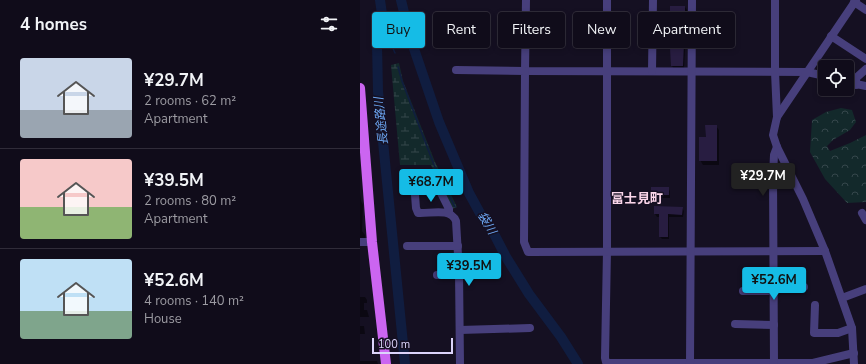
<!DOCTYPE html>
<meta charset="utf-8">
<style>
body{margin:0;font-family:"Nunito Sans","Noto Sans JP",sans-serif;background:#1e1a27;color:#f1f3f6;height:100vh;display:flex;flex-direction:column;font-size:15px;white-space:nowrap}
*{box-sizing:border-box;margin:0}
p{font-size:13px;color:#9c9ba2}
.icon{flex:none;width:22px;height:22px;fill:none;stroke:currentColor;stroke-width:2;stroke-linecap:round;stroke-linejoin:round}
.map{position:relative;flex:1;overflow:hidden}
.panel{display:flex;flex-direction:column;background:#100c1a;width:360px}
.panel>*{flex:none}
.hud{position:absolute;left:12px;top:12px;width:380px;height:36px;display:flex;gap:8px}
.tools{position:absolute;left:458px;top:60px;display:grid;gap:8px}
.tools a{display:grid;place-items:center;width:36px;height:36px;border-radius:4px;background:#100c1a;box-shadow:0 2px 6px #0003,0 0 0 1px #302c39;font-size:20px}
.scale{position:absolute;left:12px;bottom:10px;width:81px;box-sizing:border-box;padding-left:4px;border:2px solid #dcd4fb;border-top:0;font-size:11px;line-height:14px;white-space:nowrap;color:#dcd4fb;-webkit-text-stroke:3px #151022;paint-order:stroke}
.price{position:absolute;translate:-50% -34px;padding:0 9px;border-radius:4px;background:#15bce6;color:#111;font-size:13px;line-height:26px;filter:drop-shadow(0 1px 2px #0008)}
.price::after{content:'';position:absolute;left:50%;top:24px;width:12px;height:9px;margin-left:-6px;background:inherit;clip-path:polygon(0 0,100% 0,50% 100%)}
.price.selected{background:#222;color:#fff}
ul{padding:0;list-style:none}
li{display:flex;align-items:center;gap:12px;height:100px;padding:0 20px}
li+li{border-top:1px solid #302c39}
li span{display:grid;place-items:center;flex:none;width:112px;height:80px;border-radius:4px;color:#555}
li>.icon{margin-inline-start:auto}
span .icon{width:48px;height:48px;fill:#fffc;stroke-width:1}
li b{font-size:17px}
h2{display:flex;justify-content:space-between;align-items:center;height:48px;padding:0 20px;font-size:17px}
.chip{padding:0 14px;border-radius:4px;background:#100c1a;box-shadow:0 2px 6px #0003,0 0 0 1px #302c39;font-size:14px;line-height:36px}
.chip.selected{background:#15bce6;color:#111}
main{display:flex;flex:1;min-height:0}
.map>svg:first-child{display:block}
.forest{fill:url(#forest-crowns)}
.wetland{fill:url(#wetland-marsh)}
.shadow{fill:#0007}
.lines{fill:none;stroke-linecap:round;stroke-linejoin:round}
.stream{stroke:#101d40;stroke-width:1.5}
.river{stroke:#101d40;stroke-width:10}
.building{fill:#281d41}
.minor{stroke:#473f7c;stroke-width:8}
.major{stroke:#cb65f1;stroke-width:10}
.labels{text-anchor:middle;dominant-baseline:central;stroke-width:3;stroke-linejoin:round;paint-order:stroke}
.water-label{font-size:12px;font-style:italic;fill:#6ca6f2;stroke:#151022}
.quarter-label{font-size:13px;font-weight:bold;fill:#fbd6ea;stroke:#151022}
</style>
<main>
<section class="panel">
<h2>4 homes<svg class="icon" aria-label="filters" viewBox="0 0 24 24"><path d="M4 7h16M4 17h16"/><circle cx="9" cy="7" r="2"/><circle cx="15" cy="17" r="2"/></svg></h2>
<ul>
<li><span style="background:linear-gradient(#c9d6e8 65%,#9aa5b1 0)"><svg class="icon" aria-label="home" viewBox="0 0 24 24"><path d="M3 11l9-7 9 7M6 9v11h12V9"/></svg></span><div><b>¥29.7M</b><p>2 rooms · 62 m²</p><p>Apartment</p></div></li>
<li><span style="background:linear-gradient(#f6c9c9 60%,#8fb573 0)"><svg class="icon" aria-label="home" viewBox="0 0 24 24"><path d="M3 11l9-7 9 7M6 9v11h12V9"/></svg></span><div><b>¥39.5M</b><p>2 rooms · 80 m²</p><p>Apartment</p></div></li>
<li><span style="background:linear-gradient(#bfe0f5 65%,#7fa58c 0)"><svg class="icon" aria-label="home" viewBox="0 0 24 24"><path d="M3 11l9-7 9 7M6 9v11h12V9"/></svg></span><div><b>¥52.6M</b><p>4 rooms · 140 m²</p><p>House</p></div></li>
</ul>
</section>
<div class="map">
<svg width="506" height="364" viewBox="0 0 506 364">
<defs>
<pattern id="forest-crowns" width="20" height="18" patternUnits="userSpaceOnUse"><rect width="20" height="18" fill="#13292b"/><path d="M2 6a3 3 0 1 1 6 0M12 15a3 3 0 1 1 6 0" fill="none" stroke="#35474b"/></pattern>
<pattern id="wetland-marsh" width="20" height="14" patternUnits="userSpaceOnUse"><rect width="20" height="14" fill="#13292b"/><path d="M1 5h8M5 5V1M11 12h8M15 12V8" fill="none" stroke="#35474b"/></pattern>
</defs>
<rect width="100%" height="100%" fill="#151022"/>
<!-- forest -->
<path class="forest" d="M481 108 492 110 496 122 490 130 473 140 467 146 470 151 490 143 506 135V202L487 203 465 179 450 152 452 120 466 112Z"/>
<!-- wetland -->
<path class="wetland" d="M39 63 43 81 75 162 97 207 92 209 71 165H40L31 65Z"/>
<!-- shadow -->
<g class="shadow">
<path d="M325 7 327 10V20H313L311 17Z"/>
<path d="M352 16 353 19H355L357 21V25H341L340 23Z"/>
<path d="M323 45 325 48 324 69H314L312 66Z"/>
<path d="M356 126 359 130V165H343L340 160 347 138Z"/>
<path d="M308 188 310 191V198H294L292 195Z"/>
<path d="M0 193 1 201 3 205 2 231 5 235V240L0 241Z"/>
<path d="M322 208 324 211 323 217H309V239H302L300 237V217H297L295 214Z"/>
<path d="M0 297H5L7 300V303H4V310H7L9 317H0Z"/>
<path d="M0 326H4L5 334H0Z"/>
<path d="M0 361H17L18 364H0Z"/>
</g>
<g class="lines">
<!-- stream -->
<g class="stream">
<path d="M24 28 35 53"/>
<path d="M38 67 42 81 74 165 95 207"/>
</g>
<!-- river -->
<g class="river">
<path d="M20 0 24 28 17 44 18 91 45 364"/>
<path d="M41 0 50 37 79 122 109 193 121 215 131 228 146 257 169 294 201 337 218 364"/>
</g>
</g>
<!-- building -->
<g class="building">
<rect x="310" y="6" width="15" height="11"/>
<path d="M344 15H352V18H356V23H339V16H344Z"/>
<path d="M313 44H324L323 66H311L310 48H313Z"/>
<path d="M345 125H357V161H339V137H346Z"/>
<rect x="291" y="187" width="18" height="8"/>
<path d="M294 206 323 207 322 215 308 214V237H299V214H294Z"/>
</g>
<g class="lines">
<!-- minor -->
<g class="minor">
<path d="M166 0 165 71 447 72 465 76"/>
<path d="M247 0V251L245 358 246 362 249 363H453L494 353"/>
<path d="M415 0V72L417 117"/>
<path d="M494 2 506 10"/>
<path d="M471 36 506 59"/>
<path d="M96 70 165 71 164 242 168 252 465 251"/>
<path d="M292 71 293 0"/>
<path d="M487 82 506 86"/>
<path d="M496 85V78L506 69"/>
<path d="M89 213V209L74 179 57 180 54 182 56 208 58 213C70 214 90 207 96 221L99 272 100 364"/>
<path d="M502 213 506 220"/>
<path d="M0 242H12"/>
<path d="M47 246H98"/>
<path d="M99 272H125L131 269"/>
<path d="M77 275H99"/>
<path d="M383 291H413L418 287H444"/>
<path d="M482 298 506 289"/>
<path d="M455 305 454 333H478L492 328"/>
<path d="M375 324 414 325"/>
<path d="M100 330 170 328"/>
<path d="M330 364 332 0"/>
<path d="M414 364 413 175 414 155 417 147"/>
<path d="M494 364 492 328 465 251 443 199 417 147 413 135 417 117 496 0"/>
</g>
<!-- major -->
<path class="major" d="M0 88 12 242 26 364"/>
</g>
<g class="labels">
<!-- water labels -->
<g class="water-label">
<text transform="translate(21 121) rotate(-96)">長途路川</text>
<text transform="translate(127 223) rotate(59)">袋川</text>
</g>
<!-- quarter labels -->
<g class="quarter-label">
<text x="277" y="199">富士見町</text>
</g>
</g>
</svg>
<div class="tools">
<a><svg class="icon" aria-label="locate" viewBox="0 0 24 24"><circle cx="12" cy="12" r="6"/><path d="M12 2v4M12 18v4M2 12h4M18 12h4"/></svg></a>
</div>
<div class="scale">100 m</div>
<b class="price selected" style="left:403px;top:197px">¥29.7M</b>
<b class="price" style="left:71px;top:203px">¥68.7M</b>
<b class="price" style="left:109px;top:287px">¥39.5M</b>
<b class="price" style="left:414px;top:301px">¥52.6M</b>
<div class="hud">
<a class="chip selected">Buy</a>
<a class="chip">Rent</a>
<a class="chip">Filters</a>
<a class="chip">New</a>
<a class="chip">Apartment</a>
</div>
</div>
</main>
